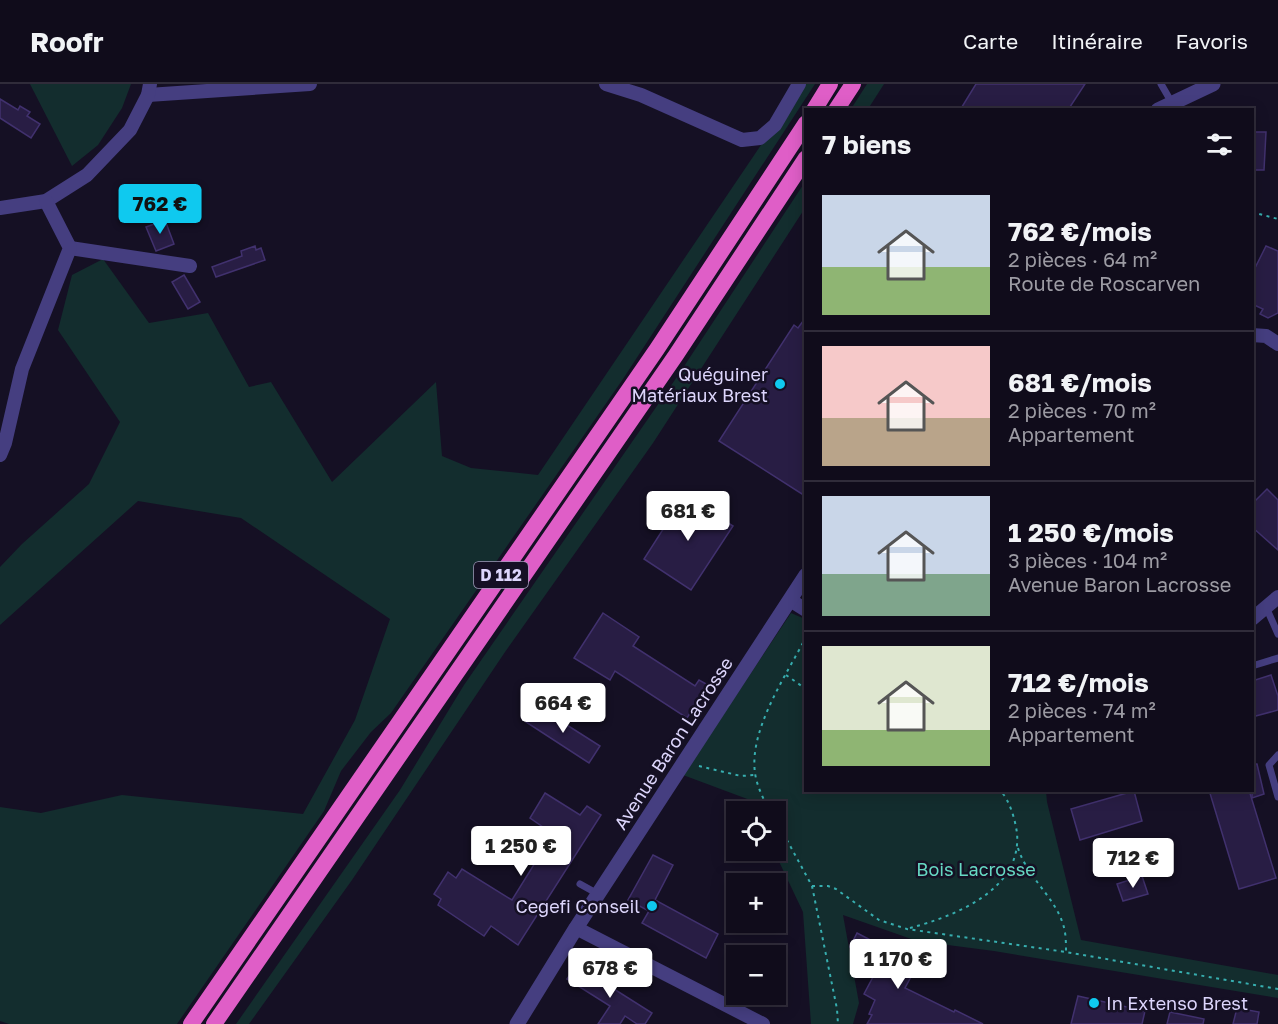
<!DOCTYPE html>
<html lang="fr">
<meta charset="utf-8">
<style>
body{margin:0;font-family:"Golos Text",sans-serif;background:#191524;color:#f1f3f6;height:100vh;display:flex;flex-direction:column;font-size:22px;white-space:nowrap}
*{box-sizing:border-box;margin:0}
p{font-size:20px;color:#9c9ba3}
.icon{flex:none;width:33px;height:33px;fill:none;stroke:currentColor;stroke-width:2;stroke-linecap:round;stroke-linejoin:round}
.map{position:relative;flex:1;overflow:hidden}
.side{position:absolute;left:804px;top:24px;width:450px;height:684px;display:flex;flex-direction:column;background:#100c1b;border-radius:0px;box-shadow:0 3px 15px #0003,0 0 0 2px #302c3a}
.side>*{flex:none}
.controls{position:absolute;left:726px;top:717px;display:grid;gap:12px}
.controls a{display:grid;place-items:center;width:60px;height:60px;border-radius:0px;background:#100c1b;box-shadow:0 3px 15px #0003,0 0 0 2px #302c3a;font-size:30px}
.price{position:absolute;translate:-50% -51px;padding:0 14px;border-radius:6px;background:#fff;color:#222;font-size:20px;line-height:39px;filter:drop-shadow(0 2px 3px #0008)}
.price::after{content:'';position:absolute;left:50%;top:36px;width:18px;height:14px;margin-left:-9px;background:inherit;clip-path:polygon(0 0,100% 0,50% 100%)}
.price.on{background:#0fc9ef;color:#111}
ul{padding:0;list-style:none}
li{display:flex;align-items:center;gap:18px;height:150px;padding:0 18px}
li+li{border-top:2px solid #302c3a}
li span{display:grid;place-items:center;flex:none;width:168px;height:120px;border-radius:0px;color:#555}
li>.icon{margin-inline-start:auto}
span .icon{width:72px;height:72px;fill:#fffc;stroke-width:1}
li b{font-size:26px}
h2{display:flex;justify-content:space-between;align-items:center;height:72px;padding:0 18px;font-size:26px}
header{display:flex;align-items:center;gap:36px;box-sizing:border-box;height:84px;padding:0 30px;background:#100c1b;border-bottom:2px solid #302c3a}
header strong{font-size:28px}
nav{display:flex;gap:33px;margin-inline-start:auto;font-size:21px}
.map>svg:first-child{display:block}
.green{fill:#132d2e}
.building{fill:#281d44;stroke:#41316e;stroke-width:1.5}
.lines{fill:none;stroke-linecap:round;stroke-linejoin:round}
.path{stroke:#37aeaf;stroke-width:2;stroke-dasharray:3 4.5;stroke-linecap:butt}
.service{stroke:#453e80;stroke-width:7}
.minor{stroke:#453e80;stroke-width:14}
.tertiary{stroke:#453e80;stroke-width:15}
.trunk{stroke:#df5ec7;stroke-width:16}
.poi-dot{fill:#0fc9ef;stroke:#151024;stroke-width:2}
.labels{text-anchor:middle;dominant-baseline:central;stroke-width:5;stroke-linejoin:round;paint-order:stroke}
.shield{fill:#151024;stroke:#a19bbb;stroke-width:1.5}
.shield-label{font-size:16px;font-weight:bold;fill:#ddd6fc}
.poi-label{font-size:18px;fill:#ddd6fc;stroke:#151024;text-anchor:end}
.street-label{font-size:18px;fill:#ddd6fc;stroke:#151024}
.park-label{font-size:18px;fill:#66d8c3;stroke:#151024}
</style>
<header>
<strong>Roofr</strong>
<nav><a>Carte</a><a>Itinéraire</a><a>Favoris</a></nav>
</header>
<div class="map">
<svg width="1278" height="940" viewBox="0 0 1278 940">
<rect width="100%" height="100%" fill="#151024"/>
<!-- green -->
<g class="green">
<path d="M30 0H131L122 24 98 61 72 82Z"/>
<path d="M805 0H815L623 295 391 629 371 648 341 687 324 727 177 940H9L0 937V723L41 729 122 711 303 730 355 636 390 535 241 434 138 417 0 541V483L22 460 89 400 120 338 58 246 72 191 103 175 149 239 208 229 249 303 271 298 332 398 436 298 442 372 471 384 538 391 761 61 788 29Z"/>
<path d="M867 0H884L868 25H851Z"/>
<path d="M805 98V124L653 359 505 568 352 796 249 940H236L400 706 464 601 679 290Z"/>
<path d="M791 529 805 535 806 706 1046 707 1047 718 1081 856 1278 891V914L994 867 917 857 843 831 859 919 853 940H811L803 828 774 767 776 728 756 727 750 716 683 691Z"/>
</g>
<!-- building -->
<g class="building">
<path d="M976 0H1085L1068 26H960Z"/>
<path d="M0 15 18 26 20 22 30 28 27 32 40 40 31 54 0 34Z"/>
<path d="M1252 48H1266L1264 86H1252Z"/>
<path d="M165 136 174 160 156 167 146 143Z"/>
<path d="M255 162 256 166 261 164 265 176 216 193 212 183 242 172 241 167Z"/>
<path d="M1266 162 1278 167V229L1268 234 1260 230 1263 225 1252 220V190Z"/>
<path d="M184 191 200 218 188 225 172 198Z"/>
<path d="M806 233V405L802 410 719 357 794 241 798 244Z"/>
<path d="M1267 405 1278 416V466L1252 443V420Z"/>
<path d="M685 411 733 442 691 506 644 475Z"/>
<path d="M603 529 639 553 633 562 695 602 699 596 708 601 687 634 615 587 610 596 574 574Z"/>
<path d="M1271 591 1278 612V626L1252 633V597Z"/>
<path d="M537 622 600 662 589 679 526 638Z"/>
<path d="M1252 680H1257L1264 710 1252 714Z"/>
<path d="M1209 706H1249L1276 794 1239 805Z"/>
<path d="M1134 707 1142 737 1080 756 1071 725Z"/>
<path d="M545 709 580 731 587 722 601 731 518 861 491 842 484 852 438 821 441 815 434 810 448 788 456 794 462 785 512 816 553 750 530 734Z"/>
<path d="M653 771 673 781 655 816 718 850 706 874 642 839 649 827 628 816Z"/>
<path d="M1142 792 1148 810 1123 817 1117 800Z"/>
<path d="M857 849 901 872 905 866 916 872 907 889 912 891 905 904 954 928 955 926 983 940H867L872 931 869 930 875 916 864 910 874 891 855 881 862 869 850 863Z"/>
<path d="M576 881 652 929 645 940H637L625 932 620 940H598L610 922 567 895Z"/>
<path d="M1078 912 1145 927 1142 940H1071Z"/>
<path d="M1237 924 1259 928 1257 940H1233Z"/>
<path d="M1170 928 1204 935 1203 940H1167Z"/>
</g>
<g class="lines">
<!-- path -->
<g class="path">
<path d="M1252 128 1278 135"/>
<path d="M786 591 806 605"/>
<path d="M699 682 741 692 755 691"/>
<path d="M770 728C764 716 757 703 755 689 749 645 786 592 806 553"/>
<path d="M776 736 812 802 837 925 838 940"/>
<path d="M1018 764C1027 793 1054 812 1063 840 1066 849 1066 859 1066 868"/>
<path d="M812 802H828L836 805 879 836 907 845 1066 868 1278 905"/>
<path d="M910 844C955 832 1022 806 1017 749 1015 735 1010 717 1000 706"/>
</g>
<!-- service -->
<g class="service">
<path d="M1161 0 1172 19"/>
<path d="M1266 523 1278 550"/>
<path d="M1252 582 1278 574"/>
<path d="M1278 671 1269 681 1278 713"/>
<path d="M580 800 598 810"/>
</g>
<!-- minor -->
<g class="minor">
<path d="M606 0 641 11 742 56 760 54 775 41 799 0"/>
<path d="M148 11 310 0"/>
<path d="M0 124 46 117 87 91 130 46 148 11 150 0"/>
<path d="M70 164 190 182"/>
<path d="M1252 251 1266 252 1278 260"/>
<path d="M0 371 5 359 22 285 70 164 46 117"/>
<path d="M790 516 806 526"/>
<path d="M1252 535 1278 513"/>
<path d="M576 844 763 940"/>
</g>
<!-- tertiary -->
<g class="tertiary">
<path d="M1158 26 1213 0"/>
<path d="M517 940 576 844 806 491"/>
</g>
<!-- trunk -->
<g class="trunk">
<path d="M814 26 830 0"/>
<path d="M836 26 853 0"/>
<path d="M191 940 657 265 806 39"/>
<path d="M214 940 676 271 806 74"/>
</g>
</g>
<!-- markers -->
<g class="poi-dot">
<circle cx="780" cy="300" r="6"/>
<circle cx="652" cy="822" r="6"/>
<circle cx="1094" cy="919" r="6"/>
</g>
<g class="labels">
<!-- shield labels -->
<rect class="shield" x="474" y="478" width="54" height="26" rx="4.5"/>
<g class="shield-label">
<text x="501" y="491">D 112</text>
</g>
<!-- poi labels -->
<g class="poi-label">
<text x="768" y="290">Quéguiner<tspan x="768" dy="21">Matériaux Brest</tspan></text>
<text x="640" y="822">Cegefi Conseil</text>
<text x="1106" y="919" text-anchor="start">In Extenso Brest</text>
</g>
<!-- street labels -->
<g class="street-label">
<text transform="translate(673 659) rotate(-57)">Avenue Baron Lacrosse</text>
</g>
<!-- park labels -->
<g class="park-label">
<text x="976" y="785">Bois Lacrosse</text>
</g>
</g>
</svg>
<div class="controls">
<a><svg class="icon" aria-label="locate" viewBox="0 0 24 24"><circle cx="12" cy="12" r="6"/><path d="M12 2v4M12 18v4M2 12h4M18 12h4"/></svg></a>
<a>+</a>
<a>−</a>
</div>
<b class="price on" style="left:160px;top:151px">762 €</b>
<b class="price" style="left:688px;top:458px">681 €</b>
<b class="price" style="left:563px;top:650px">664 €</b>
<b class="price" style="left:521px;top:793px">1 250 €</b>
<b class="price" style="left:1133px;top:805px">712 €</b>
<b class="price" style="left:898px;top:906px">1 170 €</b>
<b class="price" style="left:610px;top:915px">678 €</b>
<section class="side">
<h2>7 biens<svg class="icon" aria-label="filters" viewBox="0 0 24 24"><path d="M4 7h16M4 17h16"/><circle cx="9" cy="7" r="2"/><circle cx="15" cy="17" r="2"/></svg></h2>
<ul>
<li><span style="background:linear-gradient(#c9d6e8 60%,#8fb573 0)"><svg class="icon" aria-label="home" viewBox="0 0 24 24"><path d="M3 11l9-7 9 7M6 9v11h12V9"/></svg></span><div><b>762 €/mois</b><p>2 pièces · 64 m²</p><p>Route de Roscarven</p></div></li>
<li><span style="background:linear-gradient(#f6c9c9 60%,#b9a48a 0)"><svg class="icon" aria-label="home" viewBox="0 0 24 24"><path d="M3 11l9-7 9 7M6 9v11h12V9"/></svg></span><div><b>681 €/mois</b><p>2 pièces · 70 m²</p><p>Appartement</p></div></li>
<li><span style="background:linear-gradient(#c9d6e8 65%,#7fa58c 0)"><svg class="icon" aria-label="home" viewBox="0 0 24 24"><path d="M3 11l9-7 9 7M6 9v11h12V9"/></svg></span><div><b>1 250 €/mois</b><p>3 pièces · 104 m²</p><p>Avenue Baron Lacrosse</p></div></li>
<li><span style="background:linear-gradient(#dfe7d0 70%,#8fb573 0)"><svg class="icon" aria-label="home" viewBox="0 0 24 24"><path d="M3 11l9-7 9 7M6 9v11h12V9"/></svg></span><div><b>712 €/mois</b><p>2 pièces · 74 m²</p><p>Appartement</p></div></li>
</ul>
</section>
</div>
